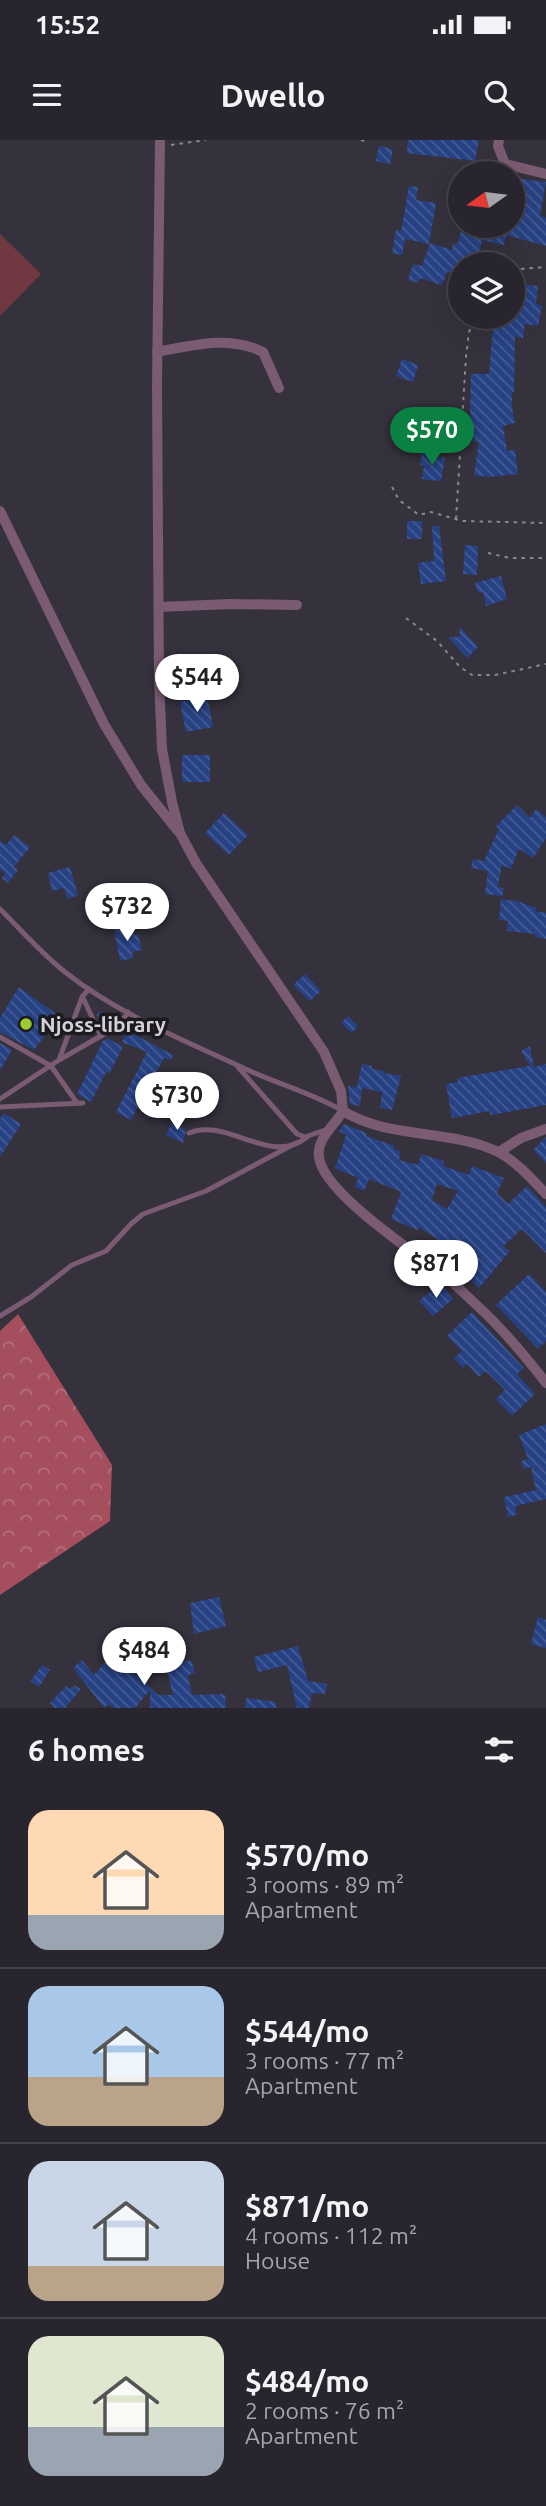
<!DOCTYPE html>
<meta charset="utf-8">
<style>
body{margin:0;font-family:Ubuntu,sans-serif;background:#34313a;color:#f1f3f6;height:100vh;display:flex;flex-direction:column;font-size:26px;white-space:nowrap}
*{box-sizing:border-box;margin:0}
p{font-size:23px;color:#a5a5aa}
.icon{flex:none;width:38px;height:38px;fill:none;stroke:currentColor;stroke-width:2;stroke-linecap:round;stroke-linejoin:round}
.map{position:relative;height:1568px;overflow:hidden}
.side{display:flex;flex-direction:column;background:#28252e;flex:1}
.side>*{flex:none}
.needle{width:46px;rotate:256deg}
.fabs{position:absolute;left:448px;top:21px;display:grid;gap:14px}
.fabs a{display:grid;place-items:center;width:77px;height:77px;border-radius:50%;background:#28252e;box-shadow:0 7px 28px #0002,0 0 0 2px #44424a;font-size:35px}
.price{position:absolute;translate:-50% -60px;padding:0 16px;border-radius:24px;background:#fff;color:#222;font-size:23px;line-height:46px;filter:drop-shadow(0 2px 4px #0008)}
.price::after{content:'';position:absolute;left:50%;top:42px;width:21px;height:16px;margin-left:-10px;background:inherit;clip-path:polygon(0 0,100% 0,50% 100%)}
.price.selected{background:#0b8043;color:#fff}
ul{padding:0;list-style:none}
li{display:flex;align-items:center;gap:21px;height:175px;padding:0 28px}
li+li{border-top:2px solid #44424a}
li span{display:grid;place-items:center;flex:none;width:196px;height:140px;border-radius:21px;color:#555}
li>.icon{margin-inline-start:auto}
span .icon{width:84px;height:84px;fill:#fffc;stroke-width:1}
li b{font-size:30px}
h2{display:flex;justify-content:space-between;align-items:center;height:84px;padding:0 28px;font-size:30px}
.status{display:flex;justify-content:space-between;align-items:center;height:49px;padding:0 35px;background:#28252e;direction:ltr}
.status svg{height:19px;fill:currentColor}
header{display:flex;justify-content:space-between;align-items:center;height:91px;padding:0 28px;background:#28252e;font-size:32px;font-weight:700}
.map>svg:first-child{display:block}
.grass{fill:#703942}
.forest{fill:url(#forest-crowns)}
.building{fill:url(#building-back-hatch);fill-rule:evenodd}
.lines{fill:none;stroke-linecap:round;stroke-linejoin:round}
.path{stroke:#8a8690;stroke-width:2;stroke-dasharray:3.5 5;stroke-linecap:butt}
.service{stroke:#7a5b72;stroke-width:5}
.minor{stroke:#7a5b72;stroke-width:10}
.poi-dot{fill:#9dca30;stroke:#1c1a1f;stroke-width:2.5}
.labels{text-anchor:middle;dominant-baseline:central;stroke-width:7;stroke-linejoin:round;paint-order:stroke}
.poi-label{font-size:21px;font-weight:bold;fill:#d4d1d9;stroke:#1c1a1f;text-anchor:start}
</style>
<div class="status"><b>15:52</b><svg viewBox="0 0 49 12"><path d="M0 12V9h3v3zM5 12V6h3v6zM10 12V3h3v9zM15 12V0h3v12zM26 1h20v11H26zM47 4h2v5h-2z"/></svg></div>
<header><svg class="icon" aria-label="menu" viewBox="0 0 24 24"><path d="M4 6h16M4 12h16M4 18h16"/></svg>Dwello<svg class="icon" aria-label="search" viewBox="0 0 24 24"><circle cx="10" cy="10" r="6"/><path d="M15 15l6 6"/></svg></header>
<div class="map">
<svg width="546" height="1568" viewBox="0 0 546 1568">
<defs>
<pattern id="forest-crowns" width="20" height="18" patternUnits="userSpaceOnUse" patternTransform="scale(1.75)"><rect width="20" height="18" fill="#a54e5e"/><path d="M2 6a3 3 0 1 1 6 0M12 15a3 3 0 1 1 6 0" fill="none" stroke="#b46f7c"/></pattern>
<pattern id="building-back-hatch" width="6" height="6" patternUnits="userSpaceOnUse" patternTransform="scale(1.75)"><rect width="6" height="6" fill="#274284"/><path d="M-1 5l2 2M0 0l6 6M5-1l2 2" fill="none" stroke="#455c95"/></pattern>
</defs>
<rect width="100%" height="100%" fill="#35313d"/>
<!-- grass -->
<path class="grass" d="M0 94 41 134 0 176Z"/>
<!-- forest -->
<path class="forest" d="M18 1174 112 1325 110 1381 0 1455V1191Z"/>
<!-- building -->
<g class="building">
<path d="M408 0H479L475 21 407 13Z"/>
<path d="M379 6 393 9 390 24 376 21Z"/>
<path d="M513 38 546 42 540 76 546 78V106L506 95 504 105 482 100 477 124H460V134L447 132 442 145 420 138 418 143 408 140 413 124 422 126 430 103 452 110 453 103 458 104 462 86H513Z"/>
<path d="M409 46 418 47 416 60 436 63 429 104 405 99 402 115 392 113 396 90 401 91Z"/>
<path d="M524 144 538 146 536 164 542 166 538 186 525 184 523 198 515 197 514 252H512V268L515 283 503 286 507 311 515 310 518 334 489 337 474 335 479 302H473L470 270 471 234H489L494 177H513V146L523 148Z"/>
<path d="M402 219 418 225 413 242 396 236Z"/>
<path d="M430 271 445 273 442 297 427 295Z"/>
<path d="M422 313 445 318 441 341 422 339 424 326 420 325Z"/>
<rect x="407" y="381" width="15" height="18"/>
<path d="M432 386H439L446 441 421 444 418 423 434 421Z"/>
<path d="M465 405 478 406 477 435 463 434Z"/>
<path d="M501 436 507 459 486 466 483 452 478 453 475 443Z"/>
<path d="M460 487 478 507 467 518 448 497H459Z"/>
<path d="M207 556 213 587 186 592 180 562Z"/>
<rect x="182" y="615" width="28" height="27"/>
<path d="M517 665 530 678 536 669 546 677V698L533 718 519 709 511 729 502 725 498 747 504 748 502 756 485 754 488 731 471 728 473 719 484 721 499 689 496 686Z"/>
<path d="M224 673 248 695 229 715 205 693Z"/>
<path d="M14 695 30 707 14 727 18 730 8 743 2 738 5 733 0 729V701L6 705Z"/>
<path d="M70 727 78 755 67 759 64 748 52 751 48 733Z"/>
<path d="M501 759 517 761 536 768 535 771 546 773V799L535 797V794L507 791 508 781 499 780Z"/>
<path d="M133 786 134 795 138 794 142 810 132 812 133 818 120 821 114 789Z"/>
<path d="M305 834 321 851 310 861 293 845Z"/>
<path d="M19 847 59 876 34 910 0 892V878Z"/>
<path d="M99 871 114 879 112 884 108 886 100 882 97 875Z"/>
<path d="M348 876 358 886 352 893 341 883Z"/>
<path d="M130 881 141 886 137 896 173 915 171 920 164 918 131 980 116 972 147 912 122 902Z"/>
<path d="M107 898 123 907 109 934 106 932 91 962 77 954 103 901Z"/>
<path d="M0 903 12 910 0 930Z"/>
<path d="M530 906 534 927 546 924V965L490 975V971L452 978 446 944 458 942 457 938 530 926 521 911Z"/>
<path d="M362 924 372 926V929L384 931V933L401 936 392 970 380 968 382 952 362 948 360 966 350 964 348 946 357 947Z"/>
<path d="M4 973 21 984 0 1017V979Z"/>
<path d="M172 982 186 989 183 1003 166 995Z"/>
<path d="M344 984 367 993 366 996 395 1006 393 1009 401 1011 399 1020 418 1025 421 1014 444 1021 443 1026 469 1035 472 1026 504 1038 497 1053 508 1064 527 1046 546 1067V1113L522 1089 503 1106 510 1111 479 1148 464 1134 470 1127 444 1107 446 1105 419 1087 418 1090 391 1079 401 1052 369 1039 364 1051 355 1047 358 1038 335 1028 346 995 339 991ZM437 1044 458 1051 447 1069 432 1060Z"/>
<path d="M546 997V1023L533 1010Z"/>
<path d="M403 1115 420 1127 409 1139 395 1125Z"/>
<path d="M529 1134 546 1152V1201L538 1209 496 1165Z"/>
<path d="M440 1143 453 1159 433 1176 419 1161Z"/>
<path d="M472 1172 524 1228 517 1234 535 1254 512 1276 496 1259 505 1250 493 1238 485 1231 479 1237 467 1224 463 1228 454 1218 462 1211 447 1196Z"/>
<path d="M546 1284V1359L515 1366 517 1375 508 1377 504 1357 536 1350 531 1327 523 1329 521 1321 528 1319 519 1295Z"/>
<path d="M219 1457 226 1486 194 1494 190 1463Z"/>
<path d="M538 1477 546 1480V1508L531 1504Z"/>
<path d="M298 1506 308 1541 327 1544 325 1554 312 1553 309 1568H297L287 1525 258 1532 254 1517Z"/>
<path d="M113 1513 158 1555H173L166 1526 191 1520 195 1533 188 1535 192 1555 225 1554 226 1568H150V1550L135 1568H114L109 1564 104 1568 73 1528 82 1520 94 1535Z"/>
<path d="M42 1525 50 1530 39 1547 30 1541Z"/>
<path d="M74 1545 81 1549 65 1568H55L50 1563 66 1546 69 1549Z"/>
<path d="M246 1558 276 1562V1568H245Z"/>
</g>
<g class="lines">
<!-- path -->
<g class="path">
<path d="M361 0 364 1"/>
<path d="M171 5 206 0"/>
<path d="M513 132 521 129 546 127"/>
<path d="M392 347 399 360 419 375 431 372 462 381 546 383"/>
<path d="M456 379 466 217 469 192 476 177"/>
<path d="M488 413 510 418H546"/>
<path d="M406 478 437 501 460 527 472 535H495L546 524"/>
</g>
<!-- service -->
<g class="service">
<path d="M0 769C21 790 42 814 65 832 119 875 188 902 250 931 281 945 314 954 343 971"/>
<path d="M83 858 101 896"/>
<path d="M0 897 51 926 77 963"/>
<path d="M59 920 82 857 89 849"/>
<path d="M238 927 297 994 305 997 325 990"/>
<path d="M0 959 59 920 120 885 128 872"/>
<path d="M0 967 83 963"/>
<path d="M189 993C227 977 271 1027 307 997"/>
<path d="M0 1176 31 1157 72 1125 106 1111 131 1084 143 1074 206 1051 296 1003"/>
</g>
<!-- minor -->
<g class="minor">
<path d="M160 0 157 246 159 539 162 609 172 662 180 693 196 723 324 912 341 951 343 971C335 985 316 999 319 1017 323 1054 421 1116 451 1141 461 1150 472 1161 482 1170 506 1193 526 1217 546 1243"/>
<path d="M499 0 498 6 505 24 546 34"/>
<path d="M157 212C194 205 228 195 263 212L279 248"/>
<path d="M0 371 104 584 141 645 178 691"/>
<path d="M159 467 230 464 297 465"/>
<path d="M343 971C388 999 449 989 496 1011 514 1019 533 1040 546 1054"/>
<path d="M499 1012 521 998 546 989"/>
</g>
</g>
<!-- markers -->
<circle class="poi-dot" cx="26" cy="884" r="7"/>
<g class="labels">
<!-- poi labels -->
<g class="poi-label">
<text x="40" y="884">Njoss-library</text>
</g>
</g>
</svg>
<div class="fabs">
<a><svg class="needle" viewBox="-14 -14 28 28"><path d="M0-13l5 13h-10z" fill="#e53935"/><path d="M0 13l5-13h-10z" fill="#a5a5aa"/></svg></a>
<a><svg class="icon" aria-label="layers" viewBox="0 0 24 24"><path d="M12 4l9 5-9 5-9-5zM3 14l9 5 9-5"/></svg></a>
</div>
<b class="price selected" style="left:432px;top:327px">$570</b>
<b class="price" style="left:197px;top:574px">$544</b>
<b class="price" style="left:127px;top:803px">$732</b>
<b class="price" style="left:177px;top:992px">$730</b>
<b class="price" style="left:436px;top:1160px">$871</b>
<b class="price" style="left:144px;top:1547px">$484</b>
</div>
<section class="side">
<h2>6 homes<svg class="icon" aria-label="filters" viewBox="0 0 24 24"><path d="M4 7h16M4 17h16"/><circle cx="9" cy="7" r="2"/><circle cx="15" cy="17" r="2"/></svg></h2>
<ul>
<li><span style="background:linear-gradient(#ffd9b3 75%,#9aa5b1 0)"><svg class="icon" aria-label="home" viewBox="0 0 24 24"><path d="M3 11l9-7 9 7M6 9v11h12V9"/></svg></span><div><b>$570/mo</b><p>3 rooms · 89 m²</p><p>Apartment</p></div></li>
<li><span style="background:linear-gradient(#a9c7e8 65%,#b9a48a 0)"><svg class="icon" aria-label="home" viewBox="0 0 24 24"><path d="M3 11l9-7 9 7M6 9v11h12V9"/></svg></span><div><b>$544/mo</b><p>3 rooms · 77 m²</p><p>Apartment</p></div></li>
<li><span style="background:linear-gradient(#c9d6e8 75%,#b9a48a 0)"><svg class="icon" aria-label="home" viewBox="0 0 24 24"><path d="M3 11l9-7 9 7M6 9v11h12V9"/></svg></span><div><b>$871/mo</b><p>4 rooms · 112 m²</p><p>House</p></div></li>
<li><span style="background:linear-gradient(#dfe7d0 65%,#9aa5b1 0)"><svg class="icon" aria-label="home" viewBox="0 0 24 24"><path d="M3 11l9-7 9 7M6 9v11h12V9"/></svg></span><div><b>$484/mo</b><p>2 rooms · 76 m²</p><p>Apartment</p></div></li>
</ul>
</section>
